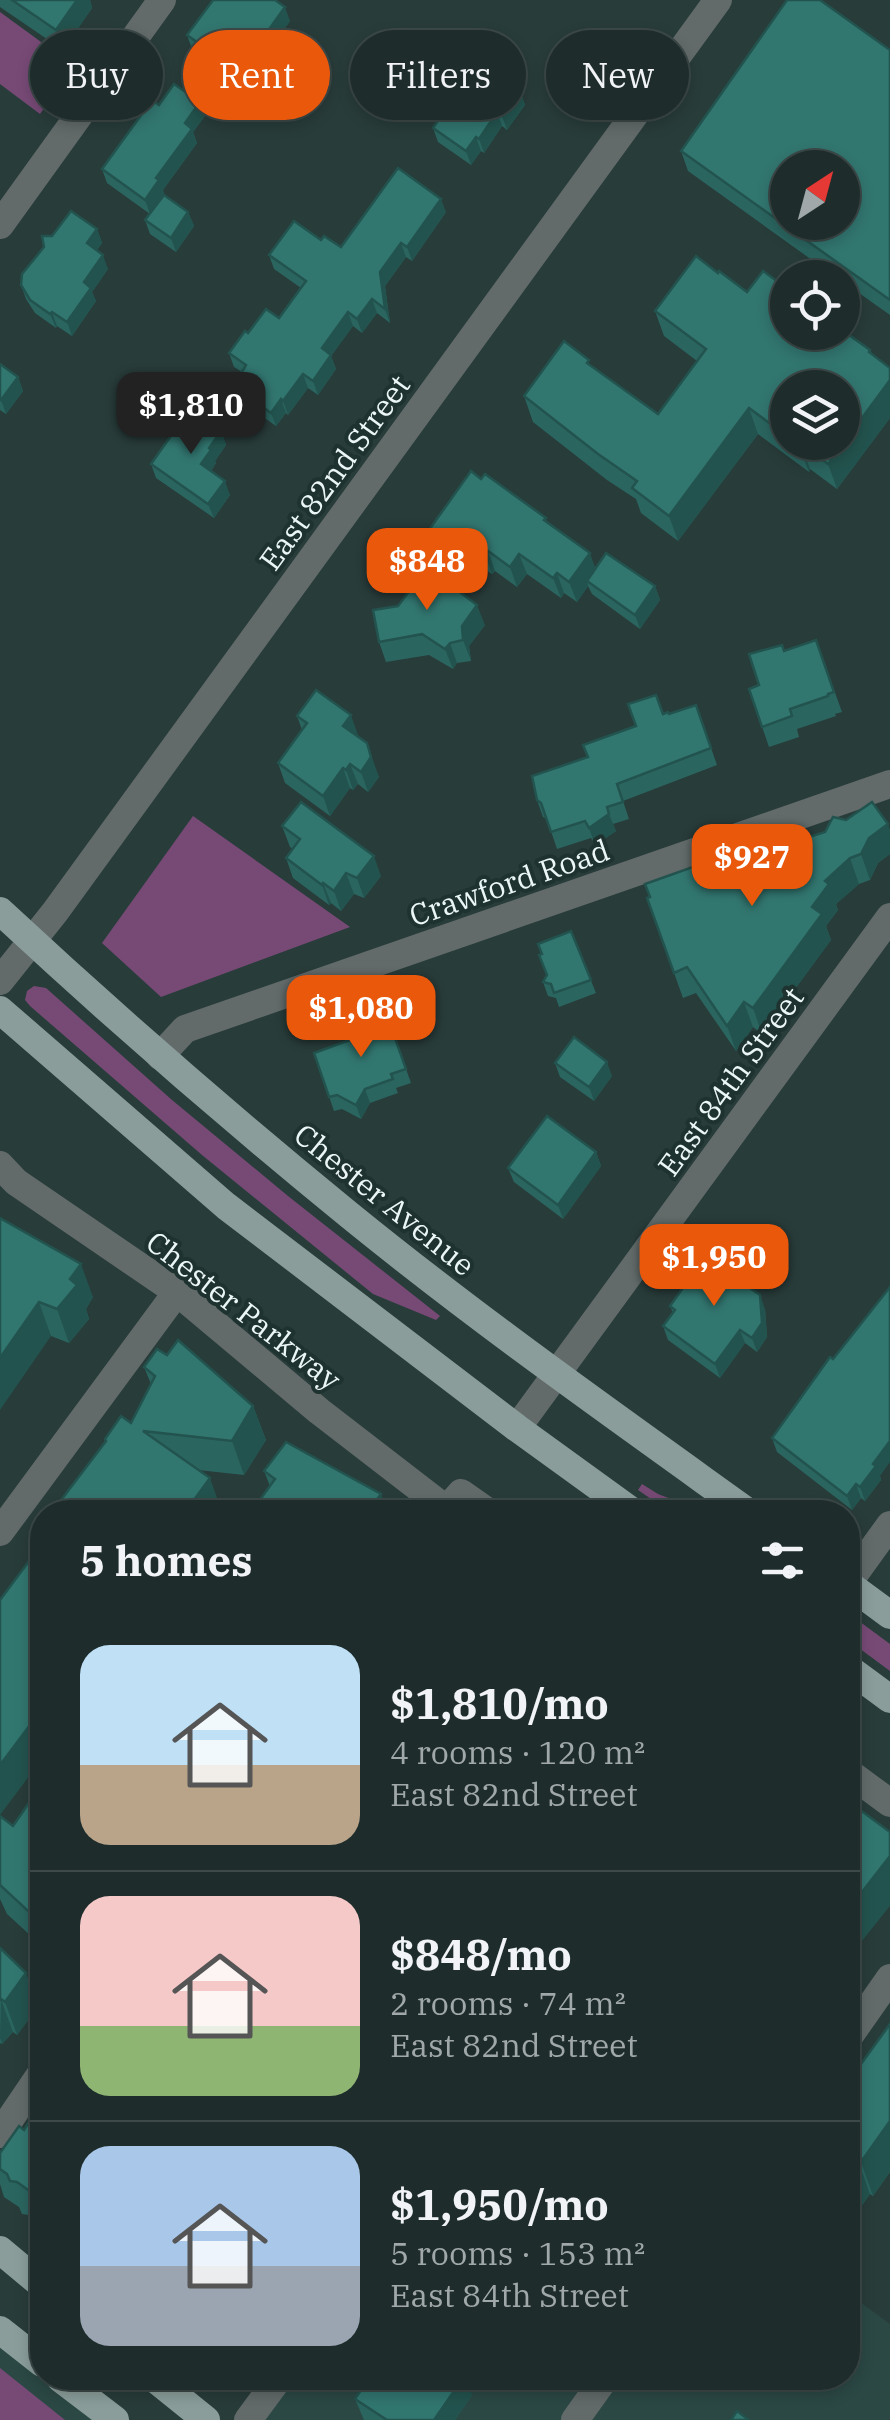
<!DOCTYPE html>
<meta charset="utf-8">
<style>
body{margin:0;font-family:"IBM Plex Serif",serif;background:#2b3938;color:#f1f3f6;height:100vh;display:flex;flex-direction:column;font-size:38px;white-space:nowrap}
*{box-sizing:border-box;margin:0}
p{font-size:32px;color:#a1a8a9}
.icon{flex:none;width:55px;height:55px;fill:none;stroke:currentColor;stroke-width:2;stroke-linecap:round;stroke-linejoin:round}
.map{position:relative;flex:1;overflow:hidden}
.details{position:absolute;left:30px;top:1500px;width:830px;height:890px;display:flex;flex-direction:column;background:#1e2d2c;border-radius:40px;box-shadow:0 5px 15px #0003,0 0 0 2px #3c4948}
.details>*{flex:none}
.banner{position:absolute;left:30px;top:30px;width:830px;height:90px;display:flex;gap:20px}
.needle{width:65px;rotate:36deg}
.fabs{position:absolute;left:770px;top:150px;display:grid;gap:20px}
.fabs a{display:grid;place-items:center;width:90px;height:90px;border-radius:50%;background:#1e2d2c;box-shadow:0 5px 15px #0003,0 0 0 2px #3c4948;font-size:50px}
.price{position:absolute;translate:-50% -85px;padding:0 22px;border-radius:20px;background:#ea580c;color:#fff;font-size:32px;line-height:65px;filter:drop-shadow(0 2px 5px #0008)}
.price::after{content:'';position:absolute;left:50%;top:60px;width:30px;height:22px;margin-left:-15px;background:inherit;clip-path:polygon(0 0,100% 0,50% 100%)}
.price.on{background:#222;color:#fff}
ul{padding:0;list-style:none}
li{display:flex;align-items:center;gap:30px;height:250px;padding:0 50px}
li+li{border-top:2px solid #3c4948}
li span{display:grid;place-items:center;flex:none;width:280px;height:200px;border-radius:30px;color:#555}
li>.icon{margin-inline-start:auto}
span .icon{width:120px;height:120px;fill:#fffc;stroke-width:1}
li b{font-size:42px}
h2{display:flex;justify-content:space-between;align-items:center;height:120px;padding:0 50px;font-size:42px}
.chip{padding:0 35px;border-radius:45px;background:#1e2d2c;box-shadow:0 5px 15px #0003,0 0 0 2px #3c4948;font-size:35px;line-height:90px}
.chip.on{background:#ea580c;color:#fff}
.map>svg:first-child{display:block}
.built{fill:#2b4845}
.green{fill:#774a76}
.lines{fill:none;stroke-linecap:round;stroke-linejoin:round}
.minor{stroke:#626b6a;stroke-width:28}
.primary{stroke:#8a9d9a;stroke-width:28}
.wall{fill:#2b6560;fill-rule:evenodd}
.shaded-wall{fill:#23534e}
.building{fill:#327670;stroke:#23534e;stroke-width:2.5;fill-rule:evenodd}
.labels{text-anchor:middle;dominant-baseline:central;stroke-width:8;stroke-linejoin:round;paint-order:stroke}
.street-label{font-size:30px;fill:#ebf7f6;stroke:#1e322f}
</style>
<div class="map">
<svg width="890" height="2420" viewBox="0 0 890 2420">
<rect width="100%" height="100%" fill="#283c3a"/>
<!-- built -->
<g class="built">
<path d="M852 2296 890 2324V2420H248L279 2378H785L790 2381 793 2378H848V2303Z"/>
<path d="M0 2330 42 2363V2378H60L115 2420H0Z"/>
</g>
<!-- green -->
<g class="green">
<path d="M0 12 74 66 40 114 0 84Z"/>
<path d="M193 816 350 927 161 997 102 943Z"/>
<path d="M34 986 46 988 172 1100 288 1196 440 1316 436 1320 373 1294 202 1155 30 1006 25 1000 27 991Z"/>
<path d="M642 1484 658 1494 705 1512H670L638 1490Z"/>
<path d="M848 1613 890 1644V1671L848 1640Z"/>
<path d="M0 2368 65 2420H0Z"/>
</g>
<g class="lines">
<!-- minor -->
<g class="minor">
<path d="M0 225 162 0"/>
<path d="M0 981 55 912 718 0"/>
<path d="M160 1056 185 1029 890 784"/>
<path d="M0 1165 16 1182 177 1292 319 1411 446 1509"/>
<path d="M517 1428 890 917"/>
<path d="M444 1512 461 1493 488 1512"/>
<path d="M0 1532 177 1292"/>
<path d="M848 1583 890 1525"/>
<path d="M848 1772 890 1803"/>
<path d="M848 2038 890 1978"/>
<path d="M0 2134 42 2072"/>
<path d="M248 2420 279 2378"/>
<path d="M575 2420 605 2378"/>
</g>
<!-- primary -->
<g class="primary">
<path d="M0 911C113 1016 229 1117 348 1214 477 1319 613 1415 748 1512"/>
<path d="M0 1010 226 1206 517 1428 633 1512"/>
<path d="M848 1584 890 1615"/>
<path d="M848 1668 890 1699"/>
<path d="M0 2250 42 2285"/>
<path d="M0 2330 42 2363"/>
<path d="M60 2378 115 2420"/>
<path d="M154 2378 206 2420"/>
</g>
</g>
<!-- wall -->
<g class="wall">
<path d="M0 0H90L92 8 63 50 0 7Z"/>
<path d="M290 21 270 49 276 64 255 93 192 49 187 35Z"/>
<path d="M890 50V315L842 281V278H837L688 171 681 151Z"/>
<path d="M474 69 520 91 525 105 507 130 502 126 484 153 481 151 471 165 438 142 433 128 447 107 439 101 434 87Z"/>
<path d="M159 105 205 116 193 132 197 143 163 190 164 195 188 212 194 226 176 252 150 234 145 220 150 214 107 183 102 169Z"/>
<path d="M446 212 412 261 406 257 385 286 390 323 377 313 362 333 353 326 331 356 336 369 318 395 308 388 288 415 286 413 276 426 239 400 234 386 242 372 234 367 229 353 248 333 279 318 301 288 274 269 269 255 321 240 341 247Z"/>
<path d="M97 229 102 243 97 250 108 269 92 292 96 301 72 336 57 326 56 328 35 313 26 299 21 285 52 236Z"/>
<path d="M718 273 747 292 870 350 890 380V418L837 489 810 469 809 472 758 434 678 541 641 513 636 499 607 480 533 422 524 396 591 366 658 414 697 361 664 336 655 311ZM788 388 842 442H788Z"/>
<path d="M0 364 18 377 23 391 6 414 0 410Z"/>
<path d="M221 431 226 445 215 461 216 463 211 471 230 495 214 518 156 478 151 464Z"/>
<path d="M548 523 596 568 655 586 660 600 640 629 592 594 588 586 577 602 564 593 561 598 527 574 517 587 495 571 492 574 479 565 472 575 436 550 429 530Z"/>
<path d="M485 625 469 646 471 661 457 663 453 669 429 655 386 662 379 642Z"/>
<path d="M816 640 842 712 835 714 836 716 797 729 799 737 769 747 749 689 759 685 784 651Z"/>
<path d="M696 705 717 765 623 801 629 819 613 824 616 831 595 845 591 838 557 849 547 819 543 817 537 800 588 757 636 726 663 714H669Z"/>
<path d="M297 716 358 735 379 777 368 792 358 784 353 790 350 788 330 816 285 783 278 763 302 730Z"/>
<path d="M282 826 381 876 364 898 354 894 341 911 331 903 329 905 293 878 286 858 293 849 290 847Z"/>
<path d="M890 830V854L878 863 870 880 859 884 836 904 838 910 826 926 831 940 762 1034 753 1027 736 1051 696 993 683 998 647 898 748 854 785 849 806 838 825 832Z"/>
<path d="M571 931 596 993 559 1007 556 998 548 996 543 982 546 975 542 954Z"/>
<path d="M386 1013 411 1083 396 1088 398 1093 370 1103 361 1119 342 1109 334 1111 314 1053 358 1037Z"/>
<path d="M555 1063 612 1076 594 1101 560 1077Z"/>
<path d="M596 1152 601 1166 563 1219 514 1182 508 1168Z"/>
<path d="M0 1218 93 1297 86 1309 89 1319 69 1343 51 1336Z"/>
<path d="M739 1271 743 1283 765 1309 767 1337 757 1352 745 1343 720 1378 668 1340 663 1326 673 1313 670 1306Z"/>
<path d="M144 1367 253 1406 266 1440 244 1475 198 1470 222 1512H52L106 1442 105 1439 131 1423 151 1384Z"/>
<path d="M772 1438 880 1476 881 1480 865 1501 861 1498 852 1510 777 1452Z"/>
<path d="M264 1471 388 1512 270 1486Z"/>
<path d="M42 1784V1946L7 1914 0 1899V1816L13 1826Z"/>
<path d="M0 1948 38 2007 17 2035 13 2032 2 2044 0 2043Z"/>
<path d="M890 2024V2172L873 2196 870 2194 848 2225V2082Z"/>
<path d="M42 2101V2224L29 2215 22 2214 19 2207 4 2197 0 2184V2153L24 2130Z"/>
<path d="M472 2395 455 2420H364L355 2399Z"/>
</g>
<!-- shaded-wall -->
<g class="shaded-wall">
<path d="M77 0H90L92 8 63 50 56 30Z"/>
<path d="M285 7 290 21 265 56 260 42Z"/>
<path d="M271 50 276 64 255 93 250 80Z"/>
<path d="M520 91 525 105 507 130 502 116Z"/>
<path d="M200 102 205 116 193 132 197 143 163 190 164 194 150 214 145 200 185 123Z"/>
<path d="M497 112 502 126 484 153 479 139Z"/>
<path d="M476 137 481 151 471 165 466 151Z"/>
<path d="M441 199 446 212 412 261 407 247Z"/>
<path d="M188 212 194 226 176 252 171 238Z"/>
<path d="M97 229 102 243 92 257 87 243Z"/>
<path d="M401 243 406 257 385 286 390 323 385 309 380 272Z"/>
<path d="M103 255 108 269 92 292 96 301 72 336 67 322 84 282Z"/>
<path d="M372 299 377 313 362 333 357 319Z"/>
<path d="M52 312 57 326 56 328 50 314Z"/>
<path d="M348 312 353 326 331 356 336 369 318 395 313 381 322 348Z"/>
<path d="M303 374 308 388 288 415 283 401Z"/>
<path d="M18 377 23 391 6 414 1 400Z"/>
<path d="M890 380V418L837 489 828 464Z"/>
<path d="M281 399 286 413 276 426 271 413Z"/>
<path d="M749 408 758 434 678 541 669 516Z"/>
<path d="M221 431 226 445 215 461 216 463 206 478 201 464 209 448Z"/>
<path d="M801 444 810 469 809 472 799 446Z"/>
<path d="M225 481 230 495 214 518 208 504Z"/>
<path d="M472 544 479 565 472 575 464 555Z"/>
<path d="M488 551 495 571 492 574 485 554Z"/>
<path d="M590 553 597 573 587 581 588 586 577 602 569 582Z"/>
<path d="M519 554 527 574 517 587 510 567Z"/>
<path d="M557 573 564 593 561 598 553 578Z"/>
<path d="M655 586 660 600 640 629 635 615Z"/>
<path d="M477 605 485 625 469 646 471 661 463 640 462 626Z"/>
<path d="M450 643 457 663 453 669 445 649Z"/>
<path d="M351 715 358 735 351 746 343 726Z"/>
<path d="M367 743 379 777 368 792 361 772Z"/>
<path d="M350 764 358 784 353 790 346 770Z"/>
<path d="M343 768 350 788 330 816 323 796Z"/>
<path d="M609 814 616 831 595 845 589 828Z"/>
<path d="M888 824 890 830V854L878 863 870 880 861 854 869 838Z"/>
<path d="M374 856 381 876 364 898 357 878Z"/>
<path d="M850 858 859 884 836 904 838 910 826 926 831 940 762 1034 753 1008 812 907 825 881Z"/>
<path d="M346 873 354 894 341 911 334 891Z"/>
<path d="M323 883 331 903 329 905 322 885Z"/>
<path d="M744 1002 753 1027 736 1051 727 1026Z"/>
<path d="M607 1062 612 1076 594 1101 589 1087Z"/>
<path d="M365 1089 370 1103 361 1119 356 1105Z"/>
<path d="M596 1152 601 1166 563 1219 558 1205Z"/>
<path d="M81 1264 93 1297 86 1309 89 1319 69 1343 57 1309 70 1279Z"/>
<path d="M760 1295 765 1309 767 1337 757 1352 752 1338Z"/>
<path d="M39 1302 51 1336 0 1410V1358Z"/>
<path d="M740 1330 745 1343 720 1378 715 1364Z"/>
<path d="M253 1406 266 1440 244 1475 232 1441Z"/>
<path d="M890 1441V1462L880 1476 881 1480 865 1501 860 1487 873 1464Z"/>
<path d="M210 1478 222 1512H194L191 1504Z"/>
<path d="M856 1484 861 1498 852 1510 847 1496Z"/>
<path d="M381 1494 388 1512H368Z"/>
<path d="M187 1501 191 1512H179Z"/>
<path d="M42 1699V1759L0 1815V1765Z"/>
<path d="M890 1856V1906L849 1957 848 1952V1910Z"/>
<path d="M26 1973 38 2007 17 2035 5 2002Z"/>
<path d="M1 1999 13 2032 2 2044 0 2038Z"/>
<path d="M890 2121V2172L873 2196 861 2162Z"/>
<path d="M858 2160 870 2194 848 2225V2174Z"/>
<path d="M463 2378H466L472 2395 455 2420H434Z"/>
</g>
<!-- building -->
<g class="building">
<path d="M12 0H77L56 30Z"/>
<path d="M213 0H275L285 7 260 42 271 50 250 80 187 35Z"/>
<path d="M787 0H820L890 50V300L681 151ZM788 168H842V222H788Z"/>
<path d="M454 59 474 69 479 62 520 91 502 116 497 112 479 139 476 137 466 151 433 128 452 100 434 87Z"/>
<path d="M174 84 200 102 185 123 192 129 156 178 159 180 145 200 102 169 152 100 159 105Z"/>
<path d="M398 168 441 199 407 247 401 243 380 272 385 309 372 299 357 319 348 312 322 348 331 355 313 381 303 374 283 401 281 399 271 413 234 386 246 365 229 353 245 331 248 333 266 309 279 318 306 281 269 255 294 221 321 240 324 236 341 247Z"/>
<path d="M164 195 188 212 171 238 145 220Z"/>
<path d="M71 211 97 229 87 243 103 255 84 282 91 288 67 322 52 312 50 314 30 300 21 285 22 274 44 247 42 236H52Z"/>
<path d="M696 256 718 273 719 271 747 292 763 271 788 289V332H842V330L870 350 869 352 890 368V380L828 464 801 444 799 446 794 442H842V388H788V437L749 408 669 516 632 488 637 481 598 454 524 396 564 341 589 360 587 363 658 414 706 349 655 311Z"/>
<path d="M0 364 18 377 1 400 0 399Z"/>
<path d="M190 409 221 431 209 448 211 450 201 464 225 481 208 504 151 464Z"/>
<path d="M471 471 481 479 485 474 546 518 544 520 590 553 569 582 557 573 553 578 519 554 510 567 488 551 485 554 472 544 464 555 429 530Z"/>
<path d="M606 553 655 586 635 615 587 581Z"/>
<path d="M433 572 477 605 462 626 463 640 450 643 445 649 422 634 379 642 373 610 398 606 422 574Z"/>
<path d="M816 640 834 692 828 694V696L790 709 792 716 762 727 749 689 759 685 749 654 782 645 784 651Z"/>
<path d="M316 690 351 715 343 726 367 743 371 757 361 772 350 764 346 770 343 768 323 796 278 763 307 723 297 716Z"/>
<path d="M656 695 663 714 668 712 669 714 696 705 711 748 617 784 623 802 607 807 609 814 589 828 585 821 551 832 541 803 537 800 532 776 588 757 583 745 636 726 628 704Z"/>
<path d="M301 802 374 856 357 878 346 873 334 891 323 883 322 885 286 858 300 839 282 826Z"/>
<path d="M872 802 888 824 869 838 861 854 850 858 825 881 829 884 812 907 822 914 753 1008 744 1002 727 1026 687 967 674 973 647 898 650 897 645 884 746 848 748 854 772 846 785 849 796 834 806 838 825 832 833 817 846 820Z"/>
<path d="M571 931 591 980 554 993 551 984 543 982 547 975 539 955 542 954 538 944Z"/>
<path d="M386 1013 406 1069 391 1074 393 1079 365 1089 356 1105 337 1095 329 1097 314 1053 358 1037 354 1027 363 1024 362 1021Z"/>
<path d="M574 1037 607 1062 589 1087 555 1063Z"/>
<path d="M547 1116 596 1152 558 1205 508 1168Z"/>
<path d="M0 1218 81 1264 70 1279 77 1285 57 1309 39 1302 0 1358Z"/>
<path d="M710 1250 739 1271 734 1277 760 1295 762 1323 752 1338 740 1330 715 1364 663 1326 675 1310 670 1306Z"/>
<path d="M890 1287V1441L873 1464 876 1466 860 1487 856 1484 847 1496 772 1438 830 1357 833 1359Z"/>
<path d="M178 1340 253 1406 232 1441 143 1431 210 1478 191 1504 187 1501 179 1512H52L106 1441 105 1439 121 1416 131 1423 155 1376 144 1367 157 1349 167 1355Z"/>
<path d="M286 1442 381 1494 368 1512H251L275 1479 264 1471Z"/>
<path d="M42 1525V1699L39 1705 42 1709 0 1765V1600L41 1545 32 1538Z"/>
<path d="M42 1784V1924L0 1885V1816L13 1826Z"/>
<path d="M848 1801 890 1832V1856L848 1910Z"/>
<path d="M0 1948 26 1973 5 2002 1 1999 0 2000Z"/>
<path d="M890 2024V2121L861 2162 858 2160 848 2174V2082Z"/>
<path d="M42 2101V2200L17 2182 10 2181 7 2174 0 2169V2153L19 2126 24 2130Z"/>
<path d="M369 2378H463L434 2420H387L355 2399Z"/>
<path d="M737 2411 749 2420H731Z"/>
</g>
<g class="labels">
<!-- street labels -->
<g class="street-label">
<text transform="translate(334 472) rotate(-54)">East 82nd Street</text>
<text transform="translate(509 882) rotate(-19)">Crawford Road</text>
<text transform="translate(730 1081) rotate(-54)">East 84th Street</text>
<text transform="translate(385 1199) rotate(39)">Chester Avenue</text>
<text transform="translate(244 1310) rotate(38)">Chester Parkway</text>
</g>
</g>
</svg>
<div class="fabs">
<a><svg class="needle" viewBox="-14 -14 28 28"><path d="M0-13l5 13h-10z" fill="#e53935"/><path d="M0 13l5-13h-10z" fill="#a1a8a9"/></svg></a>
<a><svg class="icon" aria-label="locate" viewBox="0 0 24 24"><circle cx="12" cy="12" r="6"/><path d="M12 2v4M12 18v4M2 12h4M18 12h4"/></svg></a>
<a><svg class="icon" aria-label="layers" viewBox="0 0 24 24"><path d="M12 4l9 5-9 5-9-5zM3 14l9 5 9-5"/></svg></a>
</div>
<b class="price on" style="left:191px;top:457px">$1,810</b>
<b class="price" style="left:427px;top:613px">$848</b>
<b class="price" style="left:752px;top:909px">$927</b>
<b class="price" style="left:361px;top:1060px">$1,080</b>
<b class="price" style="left:714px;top:1309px">$1,950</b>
<div class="banner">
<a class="chip">Buy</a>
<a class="chip on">Rent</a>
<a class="chip">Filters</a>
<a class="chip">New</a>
</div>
<section class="details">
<h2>5 homes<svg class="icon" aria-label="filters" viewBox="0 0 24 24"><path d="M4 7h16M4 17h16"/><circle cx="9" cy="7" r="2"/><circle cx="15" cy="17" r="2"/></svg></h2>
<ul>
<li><span style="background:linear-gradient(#bfe0f5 60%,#b9a48a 0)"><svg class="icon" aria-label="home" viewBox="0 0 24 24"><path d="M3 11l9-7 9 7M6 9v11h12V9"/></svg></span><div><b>$1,810/mo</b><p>4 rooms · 120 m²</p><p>East 82nd Street</p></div></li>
<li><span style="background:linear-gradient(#f6c9c9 65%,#8fb573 0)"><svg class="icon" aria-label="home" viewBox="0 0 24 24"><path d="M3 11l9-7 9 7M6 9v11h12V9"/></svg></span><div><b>$848/mo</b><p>2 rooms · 74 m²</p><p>East 82nd Street</p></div></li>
<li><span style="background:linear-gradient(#a9c7e8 60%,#9aa5b1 0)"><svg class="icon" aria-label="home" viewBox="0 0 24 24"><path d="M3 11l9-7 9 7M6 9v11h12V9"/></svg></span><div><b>$1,950/mo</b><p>5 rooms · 153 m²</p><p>East 84th Street</p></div></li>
</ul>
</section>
</div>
